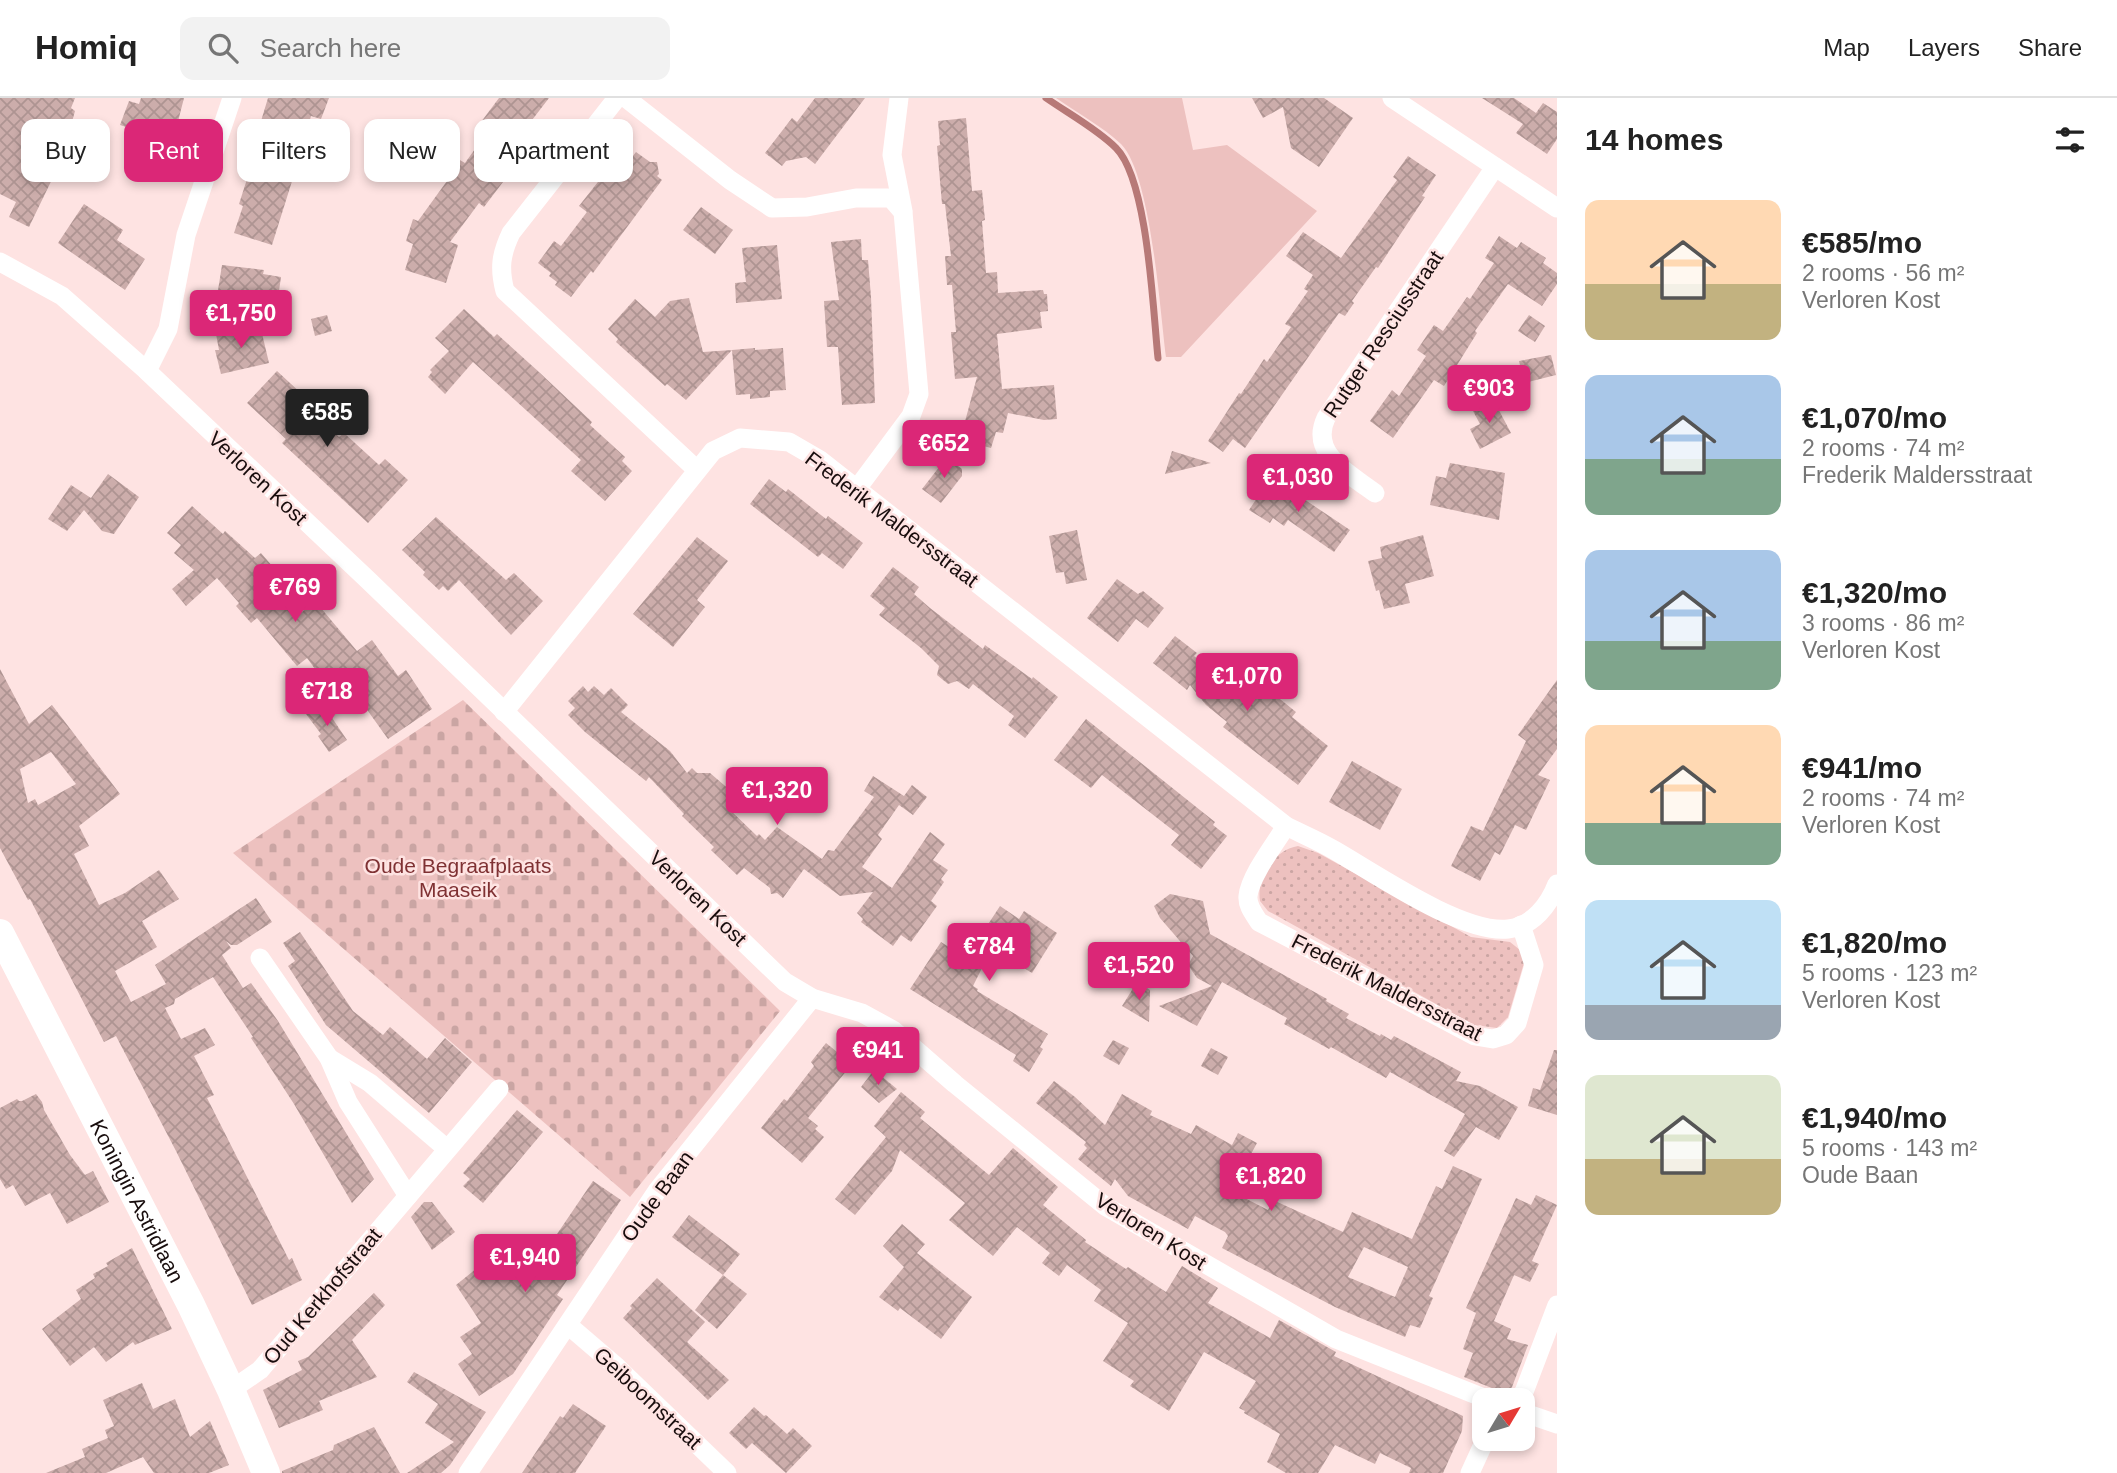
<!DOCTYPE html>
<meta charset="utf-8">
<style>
body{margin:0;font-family:Arial,sans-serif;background:#f2f2f2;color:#222;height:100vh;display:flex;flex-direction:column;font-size:26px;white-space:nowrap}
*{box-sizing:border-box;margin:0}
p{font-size:23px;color:#767676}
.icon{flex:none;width:38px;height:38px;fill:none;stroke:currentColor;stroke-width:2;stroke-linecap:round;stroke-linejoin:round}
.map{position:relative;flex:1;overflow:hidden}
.drawer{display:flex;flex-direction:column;background:#fff;width:560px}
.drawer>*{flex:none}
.hud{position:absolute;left:21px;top:21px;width:665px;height:63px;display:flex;gap:14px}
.needle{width:46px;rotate:52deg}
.controls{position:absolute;left:1472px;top:1290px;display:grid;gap:14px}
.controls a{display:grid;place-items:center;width:63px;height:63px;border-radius:14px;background:#fff;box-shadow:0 4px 10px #0003;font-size:35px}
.price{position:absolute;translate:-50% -60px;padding:0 16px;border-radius:7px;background:#db2777;color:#fff;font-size:23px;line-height:46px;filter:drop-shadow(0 2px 4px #0008)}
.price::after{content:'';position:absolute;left:50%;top:42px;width:21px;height:16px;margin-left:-10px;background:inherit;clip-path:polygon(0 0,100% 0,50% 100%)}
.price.selected{background:#222;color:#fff}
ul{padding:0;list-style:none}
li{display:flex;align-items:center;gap:21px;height:175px;padding:0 28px}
li span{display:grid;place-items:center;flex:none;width:196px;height:140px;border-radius:14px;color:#555}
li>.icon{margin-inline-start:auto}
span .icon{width:84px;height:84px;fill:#fffc;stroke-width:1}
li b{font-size:30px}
h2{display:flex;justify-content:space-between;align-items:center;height:84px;padding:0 28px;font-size:30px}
.tag{padding:0 24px;border-radius:14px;background:#fff;box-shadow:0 4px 10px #0003;font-size:24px;line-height:63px}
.tag.selected{background:#db2777;color:#fff}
header{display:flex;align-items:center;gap:42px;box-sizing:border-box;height:98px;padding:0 35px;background:#fff;border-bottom:2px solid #e0e0e0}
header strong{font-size:33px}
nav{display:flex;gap:38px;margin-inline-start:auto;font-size:24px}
.search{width:490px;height:63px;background:#f2f2f2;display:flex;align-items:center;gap:18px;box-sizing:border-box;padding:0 24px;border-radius:14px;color:#767676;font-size:26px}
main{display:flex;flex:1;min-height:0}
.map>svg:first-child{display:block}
.grass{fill:url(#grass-dots)}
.cemetery{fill:url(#cemetery-stones)}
.green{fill:#edc1bf}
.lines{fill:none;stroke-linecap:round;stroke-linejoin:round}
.stream{stroke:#b77977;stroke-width:7}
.building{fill:url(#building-cross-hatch);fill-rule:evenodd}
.minor{stroke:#fff;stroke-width:19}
.secondary{stroke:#fff;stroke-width:28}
.labels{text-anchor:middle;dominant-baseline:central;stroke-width:5;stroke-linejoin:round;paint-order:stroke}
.street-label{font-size:21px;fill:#180d0d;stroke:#fee3e2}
.park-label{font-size:21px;fill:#7f3133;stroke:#fee3e2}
</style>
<header>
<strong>Homiq</strong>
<div class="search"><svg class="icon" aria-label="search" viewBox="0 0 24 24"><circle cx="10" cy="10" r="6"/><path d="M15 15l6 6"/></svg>Search here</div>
<nav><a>Map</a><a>Layers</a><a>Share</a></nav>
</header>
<main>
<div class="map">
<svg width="1557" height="1375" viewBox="0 0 1557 1375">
<defs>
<pattern id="grass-dots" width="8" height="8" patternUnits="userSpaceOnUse" patternTransform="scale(1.75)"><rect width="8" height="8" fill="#edc1bf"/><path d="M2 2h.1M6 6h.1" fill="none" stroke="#caa5a3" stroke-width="1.8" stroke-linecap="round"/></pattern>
<pattern id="cemetery-stones" width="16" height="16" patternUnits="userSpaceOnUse" patternTransform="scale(1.75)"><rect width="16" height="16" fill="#edc1bf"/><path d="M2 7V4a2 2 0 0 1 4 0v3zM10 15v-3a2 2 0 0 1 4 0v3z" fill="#caa5a3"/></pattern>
<pattern id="building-cross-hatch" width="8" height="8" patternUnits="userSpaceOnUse" patternTransform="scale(1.75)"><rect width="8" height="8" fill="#ccadab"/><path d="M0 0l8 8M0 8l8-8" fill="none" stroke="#ae9492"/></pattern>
</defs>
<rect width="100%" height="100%" fill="#fee3e2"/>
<!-- grass -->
<path class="grass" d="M1298 748 1318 755 1471 839 1510 844 1520 852 1524 865 1508 919 1497 930 1474 927 1268 813 1260 803C1256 779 1274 752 1298 748Z"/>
<!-- cemetery -->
<path class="cemetery" d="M463 602 780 913 630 1099 233 755Z"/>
<!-- green -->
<path class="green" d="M1056 0H1182L1193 52 1227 47 1317 113 1181 259H1166C1160 213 1151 76 1121 46 1103 29 1076 14 1056 0Z"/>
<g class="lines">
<!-- stream -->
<path class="stream" d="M1046 0C1069 16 1097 31 1116 50 1148 82 1153 213 1158 260"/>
</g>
<!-- building -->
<g class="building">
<path d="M0 0H75L71 10 75 13 70 31 46 22 32 55 59 67 29 129 9 119 16 104 0 96Z"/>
<path d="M141 0H184L173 43 174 44 166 66 164 65 158 79 126 67 139 33 120 27 129 3 139 6Z"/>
<path d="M268 0H329L321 21 311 18 301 55 308 57 300 82 293 80 272 147 234 135 243 108 239 106 259 44 255 43Z"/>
<path d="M499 0H549L529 26 541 34 484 109 479 105 450 144 458 147 446 185 405 172 413 146 406 143 413 121 418 123 447 83 442 79V72L453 58 465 65 490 30 481 24Z"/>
<path d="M815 0H865L815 66 806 59 786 63 782 68 765 55 792 20 797 24Z"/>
<path d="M1252 0H1324L1353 20 1319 69 1291 50 1283 9 1263 20Z"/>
<path d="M1482 0H1514L1536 15 1543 5 1557 14V41L1547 56 1516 35 1523 26Z"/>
<path d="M966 20 972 93 982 92 985 122 982 123 986 175 997 174 998 195 1043 192 1044 196H1047L1048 213 1040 214 1042 230 997 236 1002 291 1054 287 1057 321 1044 322 1008 315 1003 335 996 334 991 350 960 342 977 279 955 281 951 234H956L952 187H947L945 158H951L945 106H942L937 48 940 47 938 23Z"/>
<path d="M636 54 650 64H657L659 76 657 78 662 82 593 175 591 173 571 199 555 187 557 184 549 178 551 175 538 165 554 143 561 148 587 114 579 108 620 56 629 63Z"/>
<path d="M1408 58 1436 77 1422 98 1425 99 1378 170 1376 169 1352 203 1354 205 1345 218 1339 215 1245 350 1233 341 1223 354 1208 343 1239 295 1241 296 1264 261 1267 264 1291 229 1285 226 1308 193 1304 191 1313 177 1286 158 1303 134 1341 160 1397 82 1393 79Z"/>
<path d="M84 106 123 132 117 142 145 161 125 192 58 145Z"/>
<path d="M701 109 733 132 715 156 683 132Z"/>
<path d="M1499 138 1517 150 1521 144 1546 160 1543 165 1557 175V186L1542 208 1508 186 1475 233 1477 235 1444 288 1434 282 1393 340 1370 323 1392 292 1399 298 1426 258 1417 252 1434 227 1443 233 1467 199 1470 201 1494 165 1485 160Z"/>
<path d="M861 141 862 162H868L871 199 875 305 842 307 838 249H827L824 203 839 202 831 144Z"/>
<path d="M777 147 782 201 736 205 735 185 746 184 742 150Z"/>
<path d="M222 167 264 172 263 176 281 179 277 207 255 204 257 211 216 205Z"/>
<path d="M689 200 703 254 732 252 686 302 667 286 665 288 616 244 618 241 608 231 635 201 655 219 670 203Z"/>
<path d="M464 211 494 239 497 236 540 275 592 324 590 327 625 359 622 363 632 373 605 403 571 373 581 362 473 264 445 296 428 279 432 274 430 272 449 253 435 240Z"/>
<path d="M327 217 332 233 315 238 311 221Z"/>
<path d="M1529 217 1545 228 1535 244 1518 233Z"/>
<path d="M260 227 269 265 221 276 215 252H219L216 236Z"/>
<path d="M755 250V252L783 250 786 292 770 293V299L750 301V296L736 297 732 252Z"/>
<path d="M1551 257 1556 277 1524 285 1519 263Z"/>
<path d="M277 273 316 309 312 314 339 339 344 335 379 367 385 361 408 382 368 425 282 345 286 341 247 305Z"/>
<path d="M1493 301 1511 335 1480 351 1470 331 1480 326 1473 313Z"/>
<path d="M1172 353 1211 365 1165 376Z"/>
<path d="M947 359 962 371V378L941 405 922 391Z"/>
<path d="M1450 365 1505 375 1499 422 1430 407 1436 378 1446 380Z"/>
<path d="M108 376 139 399 114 436 102 433 84 412 67 433 48 421 71 387 91 400Z"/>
<path d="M1271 379 1350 432 1334 454 1288 422 1284 428 1273 420 1270 425 1249 412Z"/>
<path d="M769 381 786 394 788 391 826 421 828 418 863 445 843 471 822 455 818 459 750 406Z"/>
<path d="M192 408 223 436 225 433 255 460 261 455 279 476 274 480 302 514 315 503 357 553 372 542 398 578 406 572 432 611 388 641 355 595 340 605 307 560 297 568 257 520 251 525 236 508 239 505 217 480 186 508 172 491 194 472 174 455 181 447 167 435Z"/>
<path d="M436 419 506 482 514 475 543 503 511 537 459 482 448 493 443 488 439 492 423 477 425 474 402 452Z"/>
<path d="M1077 432 1087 482 1066 486 1064 474 1056 475 1049 438Z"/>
<path d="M1423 437 1434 478 1405 486 1410 505 1384 511 1379 492 1376 493 1368 463 1382 460 1380 449Z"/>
<path d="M697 439 728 463 697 502 705 509 673 549 633 516Z"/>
<path d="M893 469 919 489 914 496 930 510 983 551 985 547 1032 581 1033 579 1058 599 1025 640 1008 627 1014 618 973 586 969 591 957 583 948 586 937 577 939 568 921 550 879 517 885 510 870 498Z"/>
<path d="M1117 481 1138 496 1143 493 1164 510 1148 530 1136 521 1118 544 1087 520Z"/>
<path d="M1175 538 1197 555 1194 558 1225 582 1228 578 1255 599 1264 588 1296 614 1292 619 1328 648 1298 687 1223 629 1227 624 1206 607 1190 587 1187 592 1153 565Z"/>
<path d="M0 571 29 626 52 607 120 696 79 728 89 748 74 756 99 807 125 795 159 772 179 801 142 823 157 849 115 873 131 904 166 886 155 867 256 800 272 824 237 847H231L226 843 231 850 222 857 243 890 251 885 278 923 374 1081 352 1105 294 1006 251 940 253 939 213 879 175 901 174 906 165 910 181 941 205 930 215 947 194 958 214 997 207 1000 289 1162 292 1160 302 1182 252 1207 176 1053 116 938 104 944 30 801 28 802 0 750ZM51 654 76 686 38 707 35 701 28 705 20 671Z"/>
<path d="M1557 582V651L1538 677 1550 682 1526 732 1515 727 1500 757 1495 754 1480 783 1451 768 1471 728 1483 733 1526 643 1518 637Z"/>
<path d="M583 588 588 594 594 588 604 597 611 590 628 607 621 614 670 653 687 675 692 670 697 675H710L738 699 728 710 757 738 759 736 765 742 777 729 822 761 828 752 834 753 874 699 864 693 873 678 904 698 912 687 927 699 913 717 899 707 878 737 882 741 862 769 892 790 930 734 945 746 933 762 948 772 941 781 944 784 931 803 937 808 911 844 901 837 893 848 861 824 863 821 857 815 873 794 840 798 804 771 783 800 777 795 771 796 770 790 744 770 737 777 711 752 714 749 682 718 684 716 649 679 646 683 585 634 568 617 575 610 568 603Z"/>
<path d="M322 605 347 642 329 654 318 638 321 636 306 616Z"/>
<path d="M1086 621 1215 724 1213 727 1227 738 1201 771 1171 747 1179 737 1102 677 1091 690 1054 662Z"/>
<path d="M1352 663 1402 691 1380 732 1329 704Z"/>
<path d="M1170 796 1203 803 1210 836 1327 901 1326 903 1349 916 1346 920 1380 938 1381 936 1391 942 1394 938 1461 974 1456 983 1480 988 1518 1009 1499 1042 1476 1029 1454 1059 1444 1053 1465 1016 1390 974 1386 980 1331 949 1329 951 1284 926 1287 920 1222 884 1197 928 1159 908 1212 888 1197 880 1188 867 1193 858 1160 820 1154 808Z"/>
<path d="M1000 808 1019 821 1024 813 1057 835 1032 875 992 850 973 888 978 891 977 893 1048 936 1040 949 1043 951 1029 974 1013 963 1016 957 910 891 941 844 966 860Z"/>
<path d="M300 834 353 913 383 937 390 929 427 961 445 940 472 964 429 1015 326 927 288 868 295 863 283 845Z"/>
<path d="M1137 884 1150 892 1149 924 1122 908Z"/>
<path d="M1113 942 1129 950 1119 967 1103 958Z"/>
<path d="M826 945 852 966 808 1020 818 1028 815 1031 824 1039 802 1065 761 1030 784 1001 787 1003 814 968 811 964Z"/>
<path d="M1211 950 1228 959 1218 977 1201 968Z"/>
<path d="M1554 952H1557V1017L1528 1008 1533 990 1540 992Z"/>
<path d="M874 972 897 991 879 1005 861 989Z"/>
<path d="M1054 983 1075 999 1105 1027 1122 996 1152 1013 1150 1017 1191 1036 1196 1027 1232 1047 1238 1035 1257 1045 1231 1093 1268 1112 1273 1102 1343 1134 1352 1114 1412 1141 1436 1088 1442 1091 1453 1068 1482 1081 1429 1198 1433 1200 1420 1230 1410 1227 1405 1239 1335 1209 1222 1150 1228 1138 1225 1134 1195 1118 1188 1131 1128 1098 1115 1081 1111 1088 1078 1061 1087 1050 1084 1047 1086 1044 1036 1005ZM1364 1149 1408 1169 1395 1199 1348 1179Z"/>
<path d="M901 994 925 1014 920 1020 989 1077 1013 1050 1058 1089 1043 1107 1086 1142 1085 1144 1126 1171 1128 1169 1166 1194 1182 1168 1218 1190 1208 1205 1270 1240 1279 1222 1336 1254 1334 1258 1463 1318 1462 1333 1443 1375H1409L1411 1370 1380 1355 1375 1366 1335 1347 1318 1375H1286L1267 1364 1280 1336 1244 1315 1245 1313 1239 1310 1256 1283 1204 1254 1169 1313 1130 1288 1134 1283 1103 1263 1128 1225 1094 1203 1101 1192 1067 1167 1059 1178 1042 1165 1050 1155 1017 1129 993 1158 949 1122 965 1105 900 1052 892 1073 855 1117 835 1101 886 1039 874 1028Z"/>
<path d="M36 996 42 1004 44 1012 70 1057 85 1077 93 1073 109 1104 67 1126 50 1095 25 1108 13 1087 6 1091 0 1081V1010L17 1001 19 1003H22Z"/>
<path d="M517 1012 543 1034 483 1105 463 1088 470 1081 463 1075Z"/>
<path d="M593 1083 621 1102 557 1197 563 1201 513 1276 479 1298 458 1266 472 1256 460 1239 481 1225 456 1187 497 1154 510 1171 521 1155 538 1164Z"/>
<path d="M1536 1097 1557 1107 1532 1163 1539 1166 1530 1184 1514 1177 1494 1223 1511 1231 1507 1241 1528 1247 1512 1289 1507 1296 1464 1279 1473 1255 1463 1251 1476 1215 1466 1210 1516 1100 1531 1107Z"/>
<path d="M424 1104H432L455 1134 432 1152 411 1119Z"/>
<path d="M689 1117 740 1156 723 1177 672 1139Z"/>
<path d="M902 1126 925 1146 917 1155 972 1199 941 1241 900 1210 898 1213 879 1199 904 1169 883 1148Z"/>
<path d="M132 1150 172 1231 135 1247 133 1244 106 1264 94 1249 70 1268 42 1231 81 1201 76 1192 95 1180 93 1176 108 1168 106 1165Z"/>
<path d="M723 1177 747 1196 717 1231 695 1212Z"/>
<path d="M657 1180 705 1224 687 1244 729 1282 708 1302 623 1220 632 1210 630 1208Z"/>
<path d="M374 1195 385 1207 352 1242 377 1279 319 1303 323 1312 279 1330 263 1292 302 1272 298 1263 308 1259Z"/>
<path d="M414 1274 486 1314 450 1367 441 1375H407L454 1344 425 1325 438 1306 407 1284Z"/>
<path d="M142 1285 153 1311 175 1301 190 1339 210 1323 229 1367 209 1375H154L143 1359 106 1375H46L85 1359 82 1351 108 1340 105 1332 114 1328 103 1302Z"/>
<path d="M573 1306 606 1328 575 1375H522L560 1318 563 1320Z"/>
<path d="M754 1309 764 1318 766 1317 787 1336 793 1330 812 1348 786 1375 752 1345 746 1351 729 1335Z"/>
<path d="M374 1329 400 1375H282V1373L333 1352 334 1347Z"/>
</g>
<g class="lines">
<!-- minor -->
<g class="minor">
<path d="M617 0 511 135C501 156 499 170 505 193L697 372"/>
<path d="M626 0 730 82 772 110 807 109 856 100H891L903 114 919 296 911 318 856 392"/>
<path d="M899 0 892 57 903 113"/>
<path d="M1392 0 1557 110"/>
<path d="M0 164 62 198 147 273 368 482 785 884 812 900 862 915 893 932 955 986 1105 1108 1336 1241 1489 1302"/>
<path d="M147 273 168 231 186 137 232 0"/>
<path d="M1375 395C1350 376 1309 356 1326 320L1495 69"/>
<path d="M504 614 713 353 740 340 789 344 820 362 1286 728C1302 736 1319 743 1334 752 1376 776 1462 836 1508 831 1533 828 1549 807 1557 786"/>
<path d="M1286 728C1275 746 1250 778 1248 798 1247 808 1254 816 1259 824L1475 938 1493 941 1506 937 1517 925 1534 867 1521 827"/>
<path d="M260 860 329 960 348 1004 408 1098"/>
<path d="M329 960 370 985 447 1051"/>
<path d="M568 1227 617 1269 727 1375"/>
<path d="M231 1292 260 1272 499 991"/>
<path d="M1517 1302 1524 1294 1557 1207"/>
<path d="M1522 1314 1557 1326"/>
<path d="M468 1375 657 1093 812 900"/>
<path d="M1470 1375 1486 1340"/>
</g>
<!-- secondary -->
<path class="secondary" id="s1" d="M0 835 191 1207 231 1292 266 1375"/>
</g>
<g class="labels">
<!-- street labels -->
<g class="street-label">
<text transform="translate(1383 236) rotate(-56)">Rutger Resciusstraat</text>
<text transform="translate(258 380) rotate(43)">Verloren Kost</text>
<text transform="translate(892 421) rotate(37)">Frederik Maldersstraat</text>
<text transform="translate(698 800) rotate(44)">Verloren Kost</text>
<text transform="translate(1387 889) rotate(27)">Frederik Maldersstraat</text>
<text transform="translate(657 1098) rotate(-54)">Oude Baan</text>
<text stroke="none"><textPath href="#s1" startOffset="301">Koningin Astridlaan</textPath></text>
<text transform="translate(1151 1133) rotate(32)">Verloren Kost</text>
<text transform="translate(322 1198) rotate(-50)">Oud Kerkhofstraat</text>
<text transform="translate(648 1300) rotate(43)">Geiboomstraat</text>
</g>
<!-- park labels -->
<g class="park-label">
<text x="458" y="767">Oude Begraafplaats<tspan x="458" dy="24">Maaseik</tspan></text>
</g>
</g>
</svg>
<div class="controls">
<a><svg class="needle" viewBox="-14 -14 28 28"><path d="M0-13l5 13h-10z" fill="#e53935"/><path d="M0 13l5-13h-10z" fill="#767676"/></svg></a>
</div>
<b class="price" style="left:241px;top:252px">€1,750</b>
<b class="price" style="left:1489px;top:327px">€903</b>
<b class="price selected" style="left:327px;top:351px">€585</b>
<b class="price" style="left:944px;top:382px">€652</b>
<b class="price" style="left:1298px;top:416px">€1,030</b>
<b class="price" style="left:295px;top:526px">€769</b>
<b class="price" style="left:1247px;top:615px">€1,070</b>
<b class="price" style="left:327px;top:630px">€718</b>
<b class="price" style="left:777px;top:729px">€1,320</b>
<b class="price" style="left:989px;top:885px">€784</b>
<b class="price" style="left:1139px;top:904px">€1,520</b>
<b class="price" style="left:878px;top:989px">€941</b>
<b class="price" style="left:1271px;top:1115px">€1,820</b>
<b class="price" style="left:525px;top:1196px">€1,940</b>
<div class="hud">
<a class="tag">Buy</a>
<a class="tag selected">Rent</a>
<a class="tag">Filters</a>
<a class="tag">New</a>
<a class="tag">Apartment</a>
</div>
</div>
<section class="drawer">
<h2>14 homes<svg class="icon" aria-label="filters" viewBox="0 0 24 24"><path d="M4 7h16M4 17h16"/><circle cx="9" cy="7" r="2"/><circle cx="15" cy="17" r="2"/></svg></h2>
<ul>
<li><span style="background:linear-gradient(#ffd9b3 60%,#c2b280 0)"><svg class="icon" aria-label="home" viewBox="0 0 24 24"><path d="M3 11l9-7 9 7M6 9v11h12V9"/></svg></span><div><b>€585/mo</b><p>2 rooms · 56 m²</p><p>Verloren Kost</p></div></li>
<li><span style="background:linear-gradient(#a9c7e8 60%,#7fa58c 0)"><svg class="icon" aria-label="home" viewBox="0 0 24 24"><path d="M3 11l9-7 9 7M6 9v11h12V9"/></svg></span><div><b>€1,070/mo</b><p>2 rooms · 74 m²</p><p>Frederik Maldersstraat</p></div></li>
<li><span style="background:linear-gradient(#a9c7e8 65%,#7fa58c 0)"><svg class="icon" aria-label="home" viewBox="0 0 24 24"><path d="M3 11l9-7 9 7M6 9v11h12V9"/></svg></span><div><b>€1,320/mo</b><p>3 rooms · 86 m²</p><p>Verloren Kost</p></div></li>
<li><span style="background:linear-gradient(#ffd9b3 70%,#7fa58c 0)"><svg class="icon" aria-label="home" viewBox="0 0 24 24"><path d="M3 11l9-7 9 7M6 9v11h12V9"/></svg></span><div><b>€941/mo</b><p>2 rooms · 74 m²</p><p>Verloren Kost</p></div></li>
<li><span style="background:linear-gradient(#bfe0f5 75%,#9aa5b1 0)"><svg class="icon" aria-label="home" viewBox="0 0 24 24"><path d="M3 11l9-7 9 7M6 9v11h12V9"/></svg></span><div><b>€1,820/mo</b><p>5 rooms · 123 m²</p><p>Verloren Kost</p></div></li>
<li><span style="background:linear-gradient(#dfe7d0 60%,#c2b280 0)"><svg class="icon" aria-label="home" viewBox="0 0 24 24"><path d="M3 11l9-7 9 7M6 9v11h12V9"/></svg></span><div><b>€1,940/mo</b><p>5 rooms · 143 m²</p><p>Oude Baan</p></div></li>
</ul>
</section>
</main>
